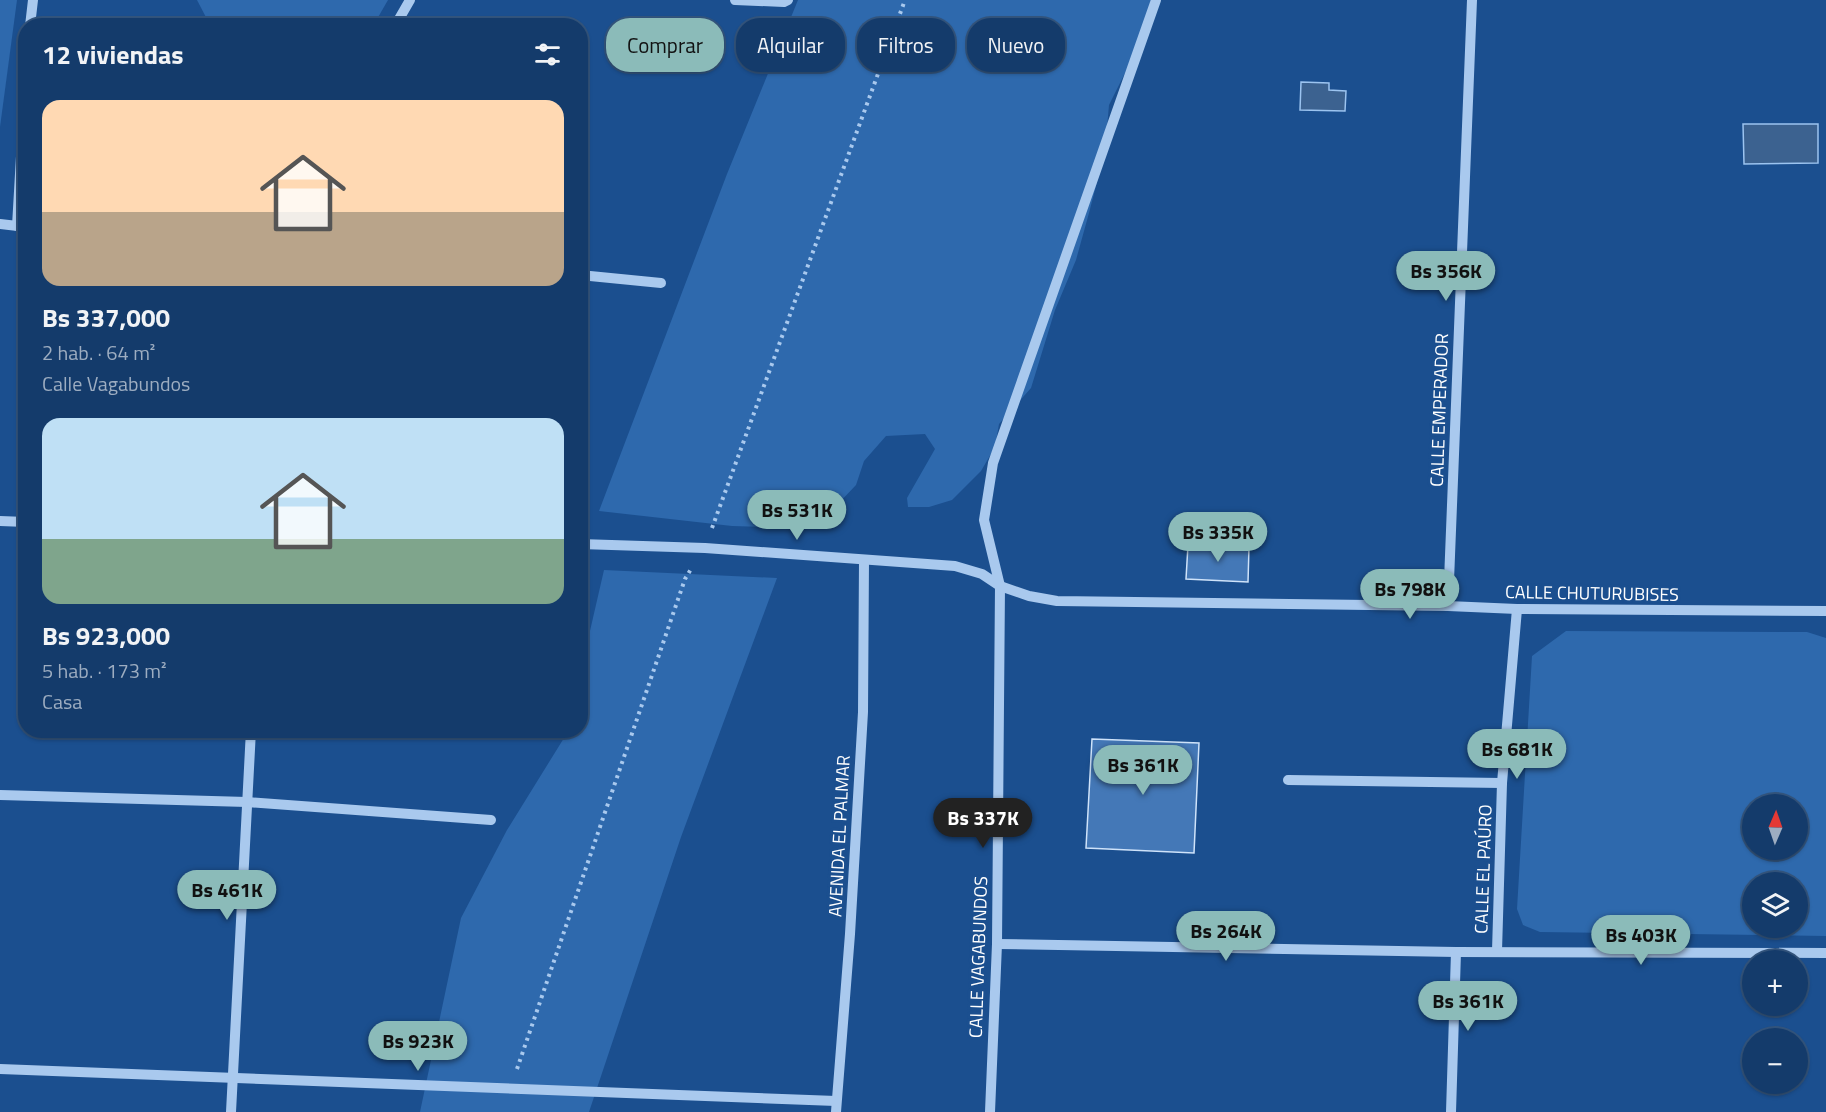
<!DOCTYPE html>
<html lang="es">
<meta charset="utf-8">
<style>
body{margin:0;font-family:"Titillium Web",sans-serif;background:#1d4271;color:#f1f3f6;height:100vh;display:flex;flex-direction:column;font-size:22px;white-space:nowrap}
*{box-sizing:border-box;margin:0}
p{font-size:20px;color:#9dadc1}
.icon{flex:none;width:33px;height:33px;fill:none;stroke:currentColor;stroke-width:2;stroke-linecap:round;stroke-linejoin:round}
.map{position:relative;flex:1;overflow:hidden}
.drawer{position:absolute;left:18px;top:18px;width:570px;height:720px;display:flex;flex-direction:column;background:#143b6b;border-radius:24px;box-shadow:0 2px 4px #0004,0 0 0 2px #33557e}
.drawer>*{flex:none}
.guide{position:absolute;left:606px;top:18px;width:570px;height:54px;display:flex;gap:12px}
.needle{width:39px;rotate:2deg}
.tools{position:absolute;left:1742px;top:794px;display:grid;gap:12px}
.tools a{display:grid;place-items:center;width:66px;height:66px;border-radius:50%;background:#143b6b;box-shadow:0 2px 4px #0004,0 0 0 2px #33557e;font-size:30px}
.price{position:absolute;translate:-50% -51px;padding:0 14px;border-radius:21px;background:#8bbbb9;color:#111;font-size:20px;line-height:39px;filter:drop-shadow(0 2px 3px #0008)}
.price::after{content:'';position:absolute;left:50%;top:36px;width:18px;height:14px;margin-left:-9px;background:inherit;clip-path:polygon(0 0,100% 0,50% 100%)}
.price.on{background:#222;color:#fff}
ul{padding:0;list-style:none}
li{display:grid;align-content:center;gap:12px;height:318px;padding:0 24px}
li span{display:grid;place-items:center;height:186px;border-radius:18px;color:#555}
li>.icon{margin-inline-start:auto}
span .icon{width:108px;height:108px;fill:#fffc;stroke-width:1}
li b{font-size:26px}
h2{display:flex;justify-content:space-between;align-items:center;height:72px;padding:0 24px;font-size:26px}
.pill{padding:0 21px;border-radius:24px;background:#143b6b;box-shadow:0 2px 4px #0004,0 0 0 2px #33557e;font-size:21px;line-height:54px}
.pill.on{background:#8bbbb9;color:#111}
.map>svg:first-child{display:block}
.green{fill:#2e69ad;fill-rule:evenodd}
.water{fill:#3c6290;stroke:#9cc4f0;stroke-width:1.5}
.building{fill:#4478b7;stroke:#cfe3fa;stroke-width:1.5}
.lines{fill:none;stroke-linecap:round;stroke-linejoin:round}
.path{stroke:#a9c9ee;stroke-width:4;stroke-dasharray:3 4.5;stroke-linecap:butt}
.minor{stroke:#a9c9ee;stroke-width:10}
.labels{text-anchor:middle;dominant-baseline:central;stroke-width:6;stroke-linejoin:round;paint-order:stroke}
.street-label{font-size:18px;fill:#fff;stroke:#1b4f8f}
</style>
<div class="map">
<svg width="1826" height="1112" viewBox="0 0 1826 1112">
<rect width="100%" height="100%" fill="#1b4f8f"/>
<!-- green -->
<g class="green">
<path d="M0 0H17L0 127Z"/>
<path d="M197 0H388L373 26 210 25Z"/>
<path d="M798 0H1151L1138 47 1109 105 1105 151 1089 213 1076 260 1055 310 1031 388 999 424 995 447 981 471 952 500 929 507H908L907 498 935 449 925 434 886 436 864 461 856 485 837 505 818 521 791 528 732 526 599 511 727 174Z"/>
<path d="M604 570 777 578 681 837 589 1112H420L461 918 507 830 564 738 566 731 580 730 581 670Z"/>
<path d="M1566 631 1807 632 1826 638V936L1540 932 1523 925 1517 909 1532 656ZM1752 804H1797V849H1752ZM1752 882H1797V927H1752Z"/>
</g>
<!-- water -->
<g class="water">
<path d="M1301 82 1329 83V90L1346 91 1345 111 1300 110Z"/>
<path d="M1743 124H1818V163L1744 164Z"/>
</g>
<!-- building -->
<g class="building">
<path d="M1188 545 1249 547 1248 582 1186 579Z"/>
<path d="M1092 739 1199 743 1194 853 1086 848Z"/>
</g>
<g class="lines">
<!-- path -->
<g class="path">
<path d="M712 528 905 0"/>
<path d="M517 1069 685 579 691 569"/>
</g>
<!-- minor -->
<g class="minor">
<path d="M735 0 784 2 788 0"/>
<path d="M30 26 33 0"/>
<path d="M395 26 410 0"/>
<path d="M0 224 26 227"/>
<path d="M17 226 26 69"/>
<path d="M580 275 661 283"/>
<path d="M0 521 26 522"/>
<path d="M580 544 705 548 955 566 982 574 1000 586 1029 596 1057 601 1448 606 1517 609 1826 611"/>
<path d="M1448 606 1472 0"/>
<path d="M1288 780 1502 783"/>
<path d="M0 795 247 802 491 820"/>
<path d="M997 944 1456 952 1826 953"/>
<path d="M1497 951 1502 783 1517 609"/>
<path d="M0 1069 836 1101"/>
<path d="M231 1112 251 730"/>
<path d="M836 1112 850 934 863 712 864 560"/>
<path d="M990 1112 997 944 1000 586 984 520 993 463 1156 0"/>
<path d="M1451 1112 1456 952"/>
</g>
</g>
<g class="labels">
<!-- street labels -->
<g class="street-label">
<text transform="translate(1439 410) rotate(-88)">CALLE EMPERADOR</text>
<text transform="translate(1592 593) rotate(1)">CALLE CHUTURUBISES</text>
<text transform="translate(839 836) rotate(-87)">AVENIDA EL PALMAR</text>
<text transform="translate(1483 869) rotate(-88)">CALLE EL PAÚRO</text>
<text transform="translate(978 957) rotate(-88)">CALLE VAGABUNDOS</text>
</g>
</g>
</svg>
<div class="tools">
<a><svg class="needle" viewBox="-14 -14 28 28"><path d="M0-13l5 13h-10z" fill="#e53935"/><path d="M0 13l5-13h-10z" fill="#9dadc1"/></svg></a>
<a><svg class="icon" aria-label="layers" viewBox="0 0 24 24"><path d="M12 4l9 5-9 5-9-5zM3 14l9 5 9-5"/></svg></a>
<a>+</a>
<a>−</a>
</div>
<b class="price" style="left:1446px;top:302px">Bs 356K</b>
<b class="price" style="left:797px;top:541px">Bs 531K</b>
<b class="price" style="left:1218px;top:563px">Bs 335K</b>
<b class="price" style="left:1410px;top:620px">Bs 798K</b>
<b class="price" style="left:1517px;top:780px">Bs 681K</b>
<b class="price" style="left:1143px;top:796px">Bs 361K</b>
<b class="price on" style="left:983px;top:849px">Bs 337K</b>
<b class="price" style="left:227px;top:921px">Bs 461K</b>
<b class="price" style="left:1226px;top:962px">Bs 264K</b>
<b class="price" style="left:1641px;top:966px">Bs 403K</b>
<b class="price" style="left:1468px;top:1032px">Bs 361K</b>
<b class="price" style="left:418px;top:1072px">Bs 923K</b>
<div class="guide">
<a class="pill on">Comprar</a>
<a class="pill">Alquilar</a>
<a class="pill">Filtros</a>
<a class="pill">Nuevo</a>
</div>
<section class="drawer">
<h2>12 viviendas<svg class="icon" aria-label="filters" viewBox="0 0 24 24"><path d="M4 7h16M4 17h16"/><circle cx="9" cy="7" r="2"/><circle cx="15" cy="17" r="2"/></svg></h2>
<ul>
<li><span style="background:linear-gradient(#ffd9b3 60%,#b9a48a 0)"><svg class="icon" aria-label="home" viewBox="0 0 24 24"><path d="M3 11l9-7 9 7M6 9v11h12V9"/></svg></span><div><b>Bs 337,000</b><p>2 hab. · 64 m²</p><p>Calle Vagabundos</p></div></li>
<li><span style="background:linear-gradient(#bfe0f5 65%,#7fa58c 0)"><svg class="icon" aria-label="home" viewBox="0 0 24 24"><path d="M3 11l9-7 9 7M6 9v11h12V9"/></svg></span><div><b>Bs 923,000</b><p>5 hab. · 173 m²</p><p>Casa</p></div></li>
</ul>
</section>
</div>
